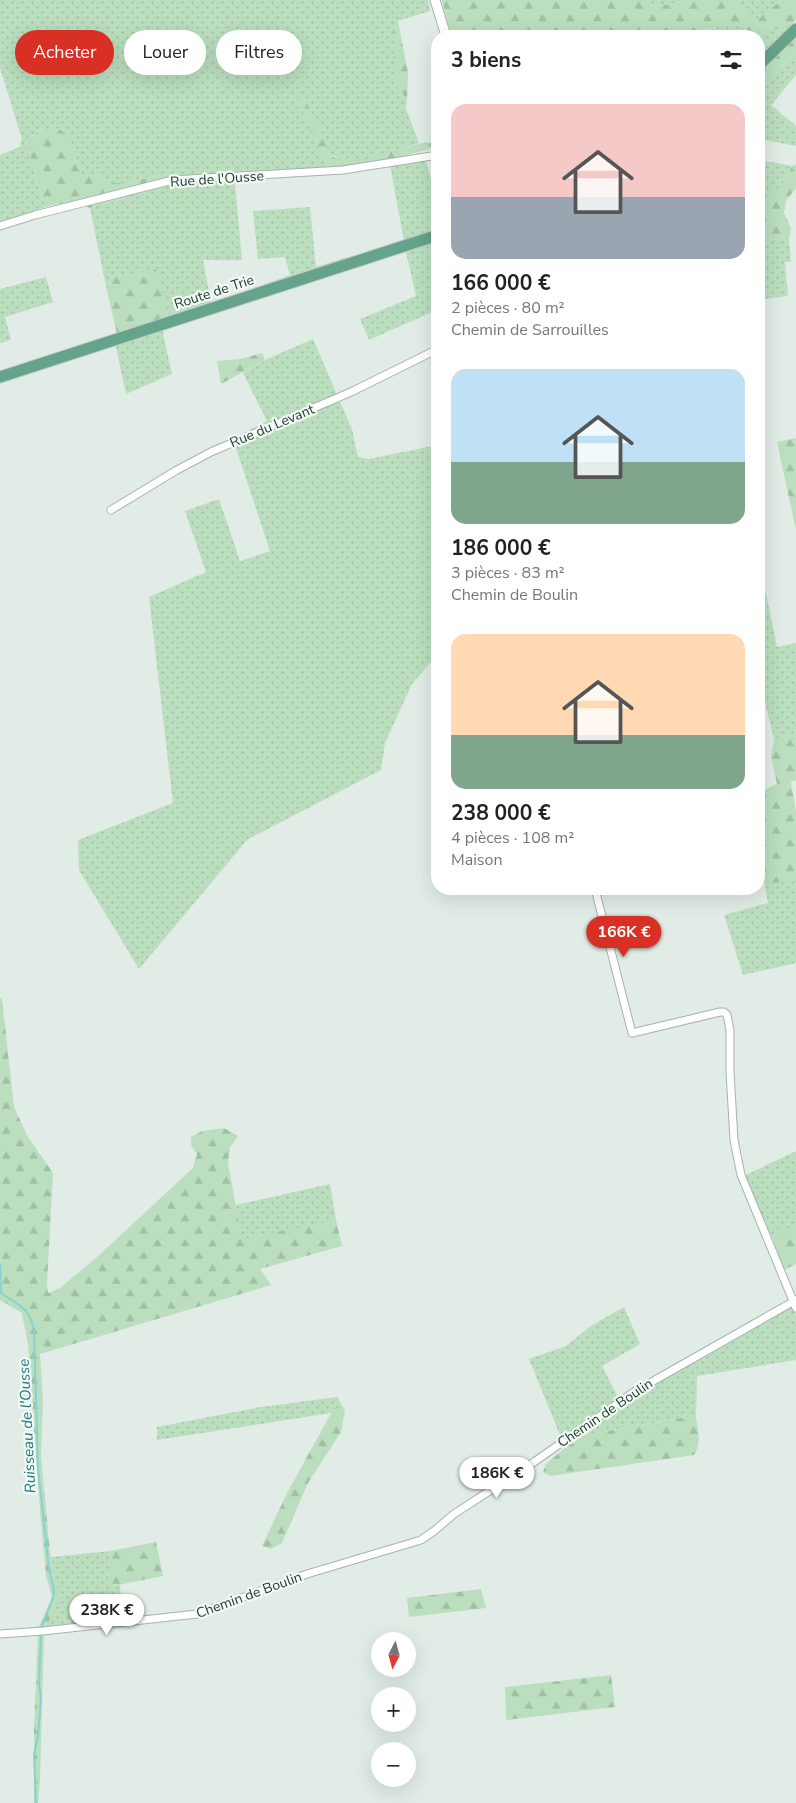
<!DOCTYPE html>
<html lang="fr">
<meta charset="utf-8">
<style>
body{margin:0;font-family:"Nunito Sans",sans-serif;background:#f6f6f6;color:#222;height:100vh;display:flex;flex-direction:column;font-size:19px;white-space:nowrap}
*{box-sizing:border-box;margin:0}
p{font-size:16px;color:#767676}
.icon{flex:none;width:28px;height:28px;fill:none;stroke:currentColor;stroke-width:2;stroke-linecap:round;stroke-linejoin:round}
.map{position:relative;flex:1;overflow:hidden}
.side{position:absolute;left:431px;top:30px;width:334px;height:865px;display:flex;flex-direction:column;background:#fff;border-radius:20px;box-shadow:0 5px 20px #0002}
.side>*{flex:none}
.banner{position:absolute;left:15px;top:30px;width:341px;height:45px;display:flex;gap:10px}
.needle{width:32px;rotate:186deg}
.tools{position:absolute;left:371px;top:1632px;display:grid;gap:10px}
.tools a{display:grid;place-items:center;width:45px;height:45px;border-radius:50%;background:#fff;box-shadow:0 5px 20px #0002;font-size:25px}
.price{position:absolute;translate:-50% -42px;padding:0 11px;border-radius:18px;background:#fff;color:#222;font-size:16px;line-height:32px;filter:drop-shadow(0 1px 2px #0008)}
.price::after{content:'';position:absolute;left:50%;top:30px;width:15px;height:11px;margin-left:-8px;background:inherit;clip-path:polygon(0 0,100% 0,50% 100%)}
.price.active{background:#d93025;color:#fff}
ul{padding:0;list-style:none}
li{display:grid;align-content:center;gap:10px;height:265px;padding:0 20px}
li span{display:grid;place-items:center;height:155px;border-radius:15px;color:#555}
li>.icon{margin-inline-start:auto}
span .icon{width:90px;height:90px;fill:#fffc;stroke-width:1}
li b{font-size:21px}
h2{display:flex;justify-content:space-between;align-items:center;height:60px;padding:0 20px;font-size:21px}
.pill{padding:0 18px;border-radius:22px;background:#fff;box-shadow:0 5px 20px #0002;font-size:18px;line-height:45px}
.pill.active{background:#d93025;color:#fff}
.map>svg:first-child{display:block}
.grass{fill:url(#grass-dots)}
.forest{fill:url(#forest-firs)}
.lines{fill:none;stroke-linecap:round;stroke-linejoin:round}
.stream{stroke:#88d2d3;stroke-width:2}
.minor-casing{stroke:#a4b4ac;stroke-width:9}
.tertiary-casing{stroke:#a4b4ac;stroke-width:11}
.primary-casing{stroke:#c1c9c6;stroke-width:13}
.minor{stroke:#fff;stroke-width:7}
.tertiary{stroke:#fff;stroke-width:9}
.primary{stroke:#65a38a;stroke-width:11}
.labels{text-anchor:middle;dominant-baseline:central;stroke-width:4.5;stroke-linejoin:round;paint-order:stroke}
.street-label{font-size:14px;fill:#213e32;stroke:#f2f9f4}
.water-label{font-size:15px;font-style:italic;fill:#19787b;stroke:#f2f9f4}
</style>
<div class="map">
<svg width="796" height="1803" viewBox="0 0 796 1803">
<defs>
<pattern id="grass-dots" width="8" height="8" patternUnits="userSpaceOnUse" patternTransform="scale(1.25)"><rect width="8" height="8" fill="#badebe"/><path d="M2 2h.1M6 6h.1" fill="none" stroke="#a0c0a4" stroke-width="1.8" stroke-linecap="round"/></pattern>
<pattern id="forest-firs" width="22" height="20" patternUnits="userSpaceOnUse" patternTransform="scale(1.25)"><rect width="22" height="20" fill="#badebe"/><path d="M5 1l3.5 6h-7zM16 11l3.5 6h-7z" fill="#a0c0a4"/></pattern>
</defs>
<rect width="100%" height="100%" fill="#e1ece6"/>
<!-- grass -->
<g class="grass">
<path d="M0 0H428L430 11 398 21 393 29 402 94 407 100 406 109 419 143C396 150 350 169 329 153L304 97 326 165 335 168 336 173 307 176V169L248 173 250 183 235 184 242 260H203L211 302 185 312 176 307 167 309 109 282 107 291 90 208 147 192 148 185 160 175 124 183H110C100 174 95 175 82 176L67 134C49 130 38 125 26 142L45 207 0 223V155L20 147 22 139 0 68Z"/>
<path d="M650 0H694L653 7Z"/>
<path d="M739 0H782L755 21 747 17Z"/>
<path d="M793 23 759 57V36L767 31Z"/>
<path d="M732 24 742 26 752 36H710L708 29Z"/>
<path d="M796 51V75L771 105 796 126V146L759 139V78L763 80 783 65Z"/>
<path d="M426 161 433 187 437 186V230L404 241 390 165Z"/>
<path d="M766 161 792 166 787 178 776 191 759 193V184H762Z"/>
<path d="M310 207 316 267 347 257 348 261 253 292 252 289 290 275 285 257 258 259 253 211Z"/>
<path d="M759 238 789 239 791 262H785L788 296 764 299 759 305Z"/>
<path d="M437 241V332L432 312 369 340 360 319 416 296 406 252Z"/>
<path d="M46 277 53 302 5 317 11 340 0 343V289Z"/>
<path d="M162 329 172 374 126 394 115 343Z"/>
<path d="M313 339 352 429 358 457 369 459 437 445V655L412 684 385 743 381 770 247 840 139 969 79 870 78 840 173 803 149 597 206 572 185 511 219 499 240 561 270 551 233 439 267 421 243 373 265 360Z"/>
<path d="M766 593 777 647 796 643V733L774 739 759 677V594Z"/>
<path d="M796 881V963L743 975 724 915 768 903 764 882Z"/>
<path d="M796 1151V1224L772 1237 744 1176Z"/>
<path d="M330 1184 336 1220 242 1240 236 1205Z"/>
<path d="M793 1306 796 1317V1360L697 1376 696 1418 686 1417 579 1436 565 1447 529 1359 566 1346 591 1326 624 1307 640 1344 602 1366 619 1399 632 1397Z"/>
<path d="M337 1397 345 1410 334 1408 331 1413 157 1440V1427L261 1407Z"/>
<path d="M110 1551 108 1587 120 1585 123 1620 45 1628 50 1618 57 1586 54 1580 51 1557Z"/>
</g>
<!-- forest -->
<g class="forest">
<path d="M442 0H650L653 7 694 0H739L747 17 755 21 782 0H796V20L793 23C783 26 761 36 752 36L742 26 732 24 672 36H451Z"/>
<path d="M398 21 408 73 407 100 398 88 395 81 393 29Z"/>
<path d="M794 35H796V51L783 65 769 77 763 80 759 78V72Z"/>
<path d="M299 95 304 96 329 153 335 158 362 159 426 142 431 143V148C416 154 347 170 334 168 332 167 328 165 326 165L297 99Z"/>
<path d="M57 128 67 134 82 176C95 175 101 174 110 183H124L160 175 162 181 149 185 147 192 90 208C75 201 60 203 45 207L26 142C34 131 43 129 57 128Z"/>
<path d="M796 164V188L786 201 784 213 791 228 789 239 759 238V193L776 190 787 178 792 166Z"/>
<path d="M156 269 167 309 185 307V312L117 334 107 291 109 282 119 276Z"/>
<path d="M262 353 265 360 221 384 217 361 240 359Z"/>
<path d="M796 438V530L777 442Z"/>
<path d="M796 733V780L791 782 796 812V881L771 883 759 881V792L777 784 771 757 774 739Z"/>
<path d="M0 998 2 999 14 1107 28 1137 53 1173 47 1284 48 1293 60 1288 97 1257 193 1168 197 1154 191 1145V1137L202 1131 224 1128 238 1136 230 1147 228 1163 242 1239 336 1220 342 1246 260 1269 271 1285 40 1354 43 1400 41 1456 50 1552 54 1580 57 1586 60 1600 45 1628 38 1629 52 1597 46 1576 40 1510 28 1345 22 1313 0 1300Z"/>
<path d="M796 1224V1264L784 1270 772 1237Z"/>
<path d="M334 1408 345 1410 341 1432 308 1483 282 1543 271 1549 262 1546 288 1491Z"/>
<path d="M686 1417 696 1418C698 1431 702 1445 694 1455L550 1476 543 1472 546 1464 579 1436Z"/>
<path d="M156 1542 163 1576 108 1587 110 1551Z"/>
<path d="M481 1589 486 1608 409 1617 407 1598Z"/>
<path d="M44 1633 40 1780 38 1803H34V1729L38 1634Z"/>
<path d="M611 1675 615 1707 506 1720 505 1687Z"/>
</g>
<g class="lines">
<!-- stream -->
<g class="stream">
<path d="M0 1265 1 1293C18 1305 30 1307 34 1331L38 1468 49 1569 54 1591 53 1598 41 1628"/>
<path d="M36 1803 34 1755 38 1735 41 1698 39 1684 41 1634"/>
</g>
<defs>
<g id="minor">
<path d="M0 226 35 215 173 180 343 170 438 155"/>
<path d="M111 510 177 470 211 452 351 392 438 349"/>
<path d="M595 889 632 1033 720 1012H724L727 1015 730 1030V1072L734 1140 741 1175 796 1308"/>
<path d="M0 1634 43 1631 197 1614 307 1574 421 1540 434 1531 454 1514 534 1462 634 1392 796 1300"/>
</g>
<path id="tertiary" d="M435 0 446 36"/>
<g id="primary">
<path d="M759 65 796 29"/>
<path d="M0 377 438 235"/>
</g>
</defs>
<!-- minor casing -->
<use href="#minor" class="minor-casing"/>
<!-- tertiary casing -->
<use href="#tertiary" class="tertiary-casing"/>
<!-- primary casing -->
<use href="#primary" class="primary-casing"/>
<!-- minor -->
<use href="#minor" class="minor"/>
<!-- tertiary -->
<use href="#tertiary" class="tertiary"/>
<!-- primary -->
<use href="#primary" class="primary"/>
</g>
<g class="labels">
<!-- street labels -->
<g class="street-label">
<text transform="translate(217 179) rotate(-4)">Rue de l'Ousse</text>
<text transform="translate(214 292) rotate(-18)">Route de Trie</text>
<text transform="translate(272 426) rotate(-23)">Rue du Levant</text>
<text transform="translate(605 1413) rotate(-34)">Chemin de Boulin</text>
<text transform="translate(249 1595) rotate(-20)">Chemin de Boulin</text>
</g>
<!-- water labels -->
<g class="water-label">
<text transform="translate(27 1426) rotate(-93)">Ruisseau de l'Ousse</text>
</g>
</g>
</svg>
<div class="tools">
<a><svg class="needle" viewBox="-14 -14 28 28"><path d="M0-13l5 13h-10z" fill="#e53935"/><path d="M0 13l5-13h-10z" fill="#767676"/></svg></a>
<a>+</a>
<a>−</a>
</div>
<b class="price active" style="left:624px;top:958px">166K €</b>
<b class="price" style="left:497px;top:1499px">186K €</b>
<b class="price" style="left:107px;top:1636px">238K €</b>
<div class="banner">
<a class="pill active">Acheter</a>
<a class="pill">Louer</a>
<a class="pill">Filtres</a>
</div>
<section class="side">
<h2>3 biens<svg class="icon" aria-label="filters" viewBox="0 0 24 24"><path d="M4 7h16M4 17h16"/><circle cx="9" cy="7" r="2"/><circle cx="15" cy="17" r="2"/></svg></h2>
<ul>
<li><span style="background:linear-gradient(#f6c9c9 60%,#9aa5b1 0)"><svg class="icon" aria-label="home" viewBox="0 0 24 24"><path d="M3 11l9-7 9 7M6 9v11h12V9"/></svg></span><div><b>166 000 €</b><p>2 pièces · 80 m²</p><p>Chemin de Sarrouilles</p></div></li>
<li><span style="background:linear-gradient(#bfe0f5 60%,#7fa58c 0)"><svg class="icon" aria-label="home" viewBox="0 0 24 24"><path d="M3 11l9-7 9 7M6 9v11h12V9"/></svg></span><div><b>186 000 €</b><p>3 pièces · 83 m²</p><p>Chemin de Boulin</p></div></li>
<li><span style="background:linear-gradient(#ffd9b3 65%,#7fa58c 0)"><svg class="icon" aria-label="home" viewBox="0 0 24 24"><path d="M3 11l9-7 9 7M6 9v11h12V9"/></svg></span><div><b>238 000 €</b><p>4 pièces · 108 m²</p><p>Maison</p></div></li>
</ul>
</section>
</div>
